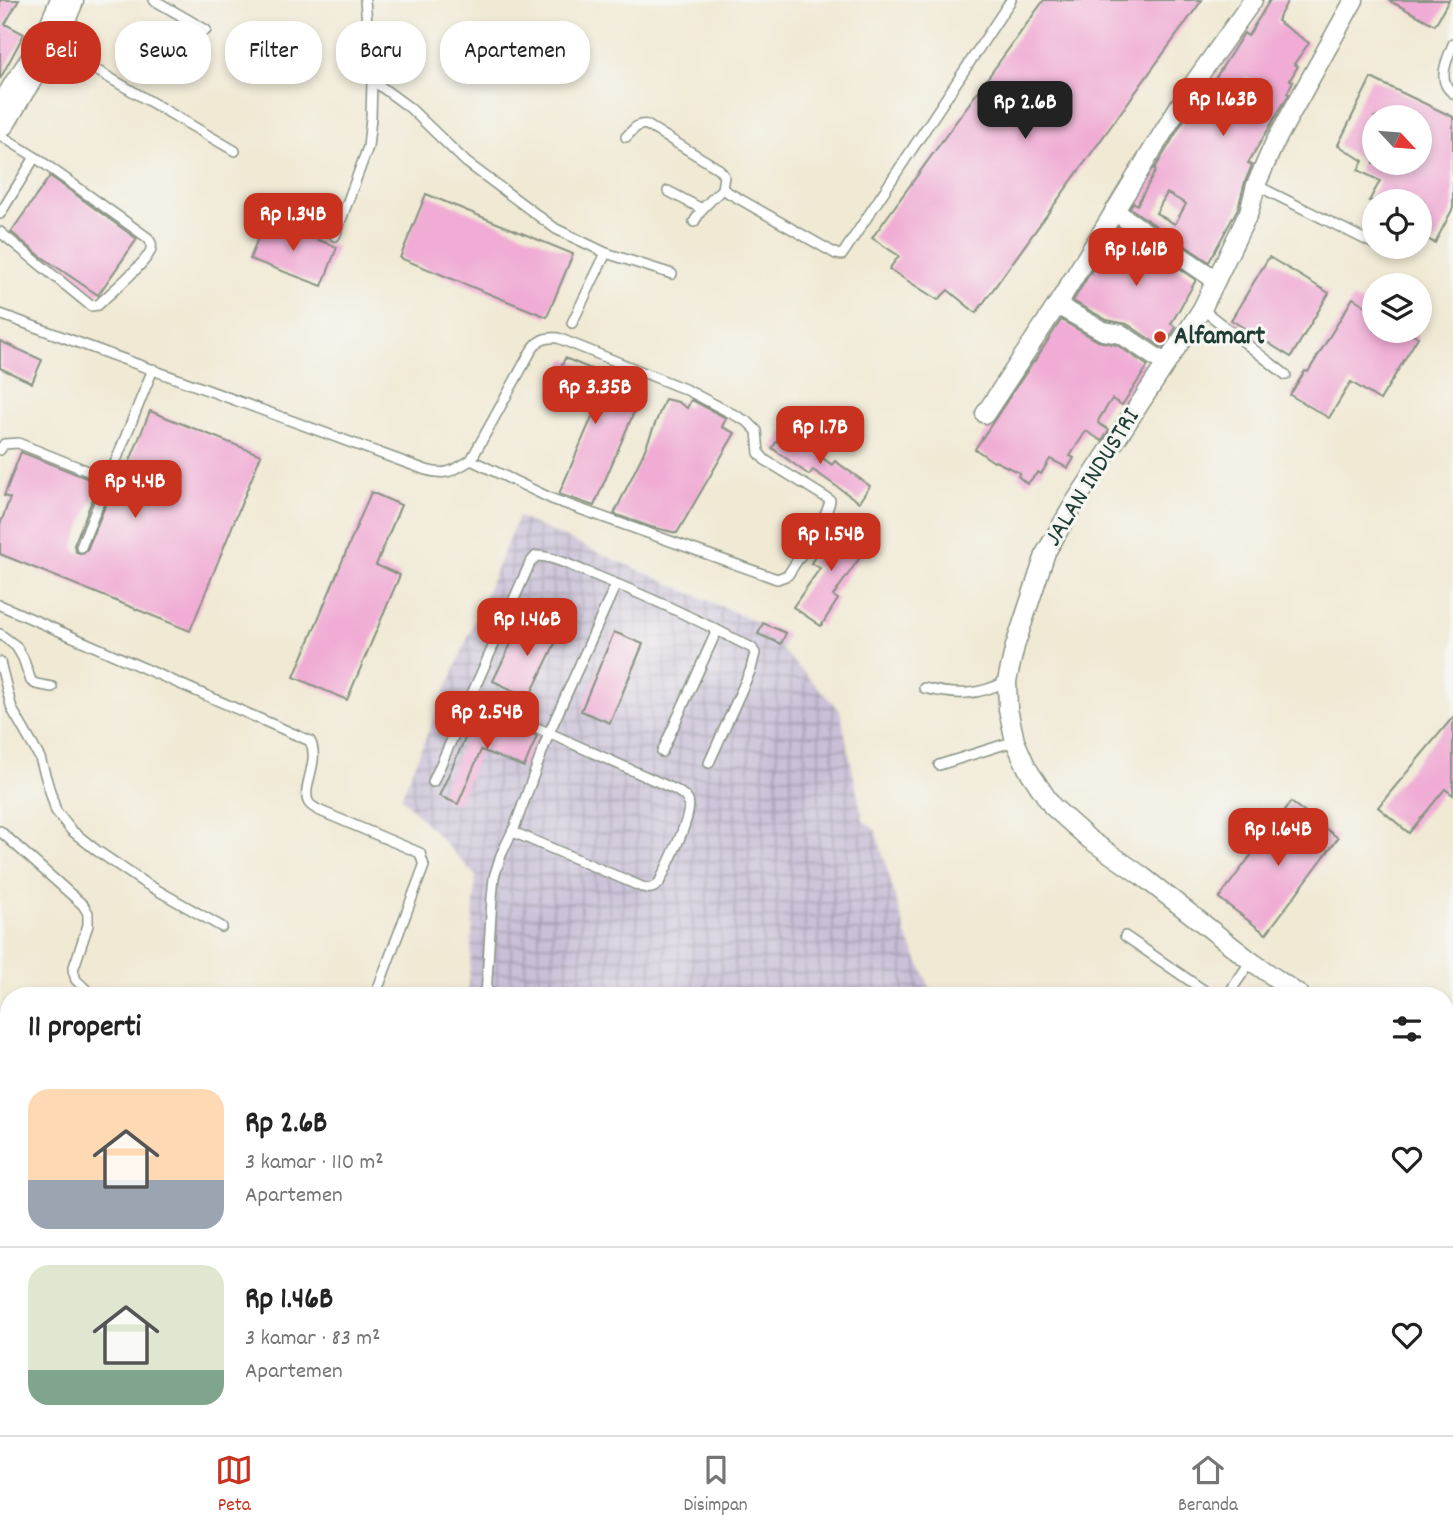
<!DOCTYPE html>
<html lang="id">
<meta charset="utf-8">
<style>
body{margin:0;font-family:Dekko,sans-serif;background:#f2f2f2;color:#222;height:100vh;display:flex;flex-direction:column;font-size:26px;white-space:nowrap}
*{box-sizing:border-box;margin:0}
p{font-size:23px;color:#767676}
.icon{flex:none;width:38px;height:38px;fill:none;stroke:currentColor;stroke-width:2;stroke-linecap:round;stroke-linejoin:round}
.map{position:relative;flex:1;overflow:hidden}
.panel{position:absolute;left:0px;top:987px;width:1454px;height:448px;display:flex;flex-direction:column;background:#fff;border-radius:28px 28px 0 0;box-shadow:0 4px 10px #0003}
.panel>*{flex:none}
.top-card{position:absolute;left:21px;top:21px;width:700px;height:63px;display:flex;gap:14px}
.needle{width:46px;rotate:116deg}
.tools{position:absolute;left:1362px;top:105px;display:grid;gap:14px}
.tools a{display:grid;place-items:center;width:70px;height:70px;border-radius:50%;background:#fff;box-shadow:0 4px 10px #0003;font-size:35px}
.price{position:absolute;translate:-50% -60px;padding:0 16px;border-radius:14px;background:#c8321e;color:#fff;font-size:23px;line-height:46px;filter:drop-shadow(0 2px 4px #0008)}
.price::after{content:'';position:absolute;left:50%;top:42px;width:21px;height:16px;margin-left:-10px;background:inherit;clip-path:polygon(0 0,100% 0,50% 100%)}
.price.current{background:#222;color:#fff}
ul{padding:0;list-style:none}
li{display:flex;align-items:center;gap:21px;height:175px;padding:0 28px}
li+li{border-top:2px solid #e0e0e0}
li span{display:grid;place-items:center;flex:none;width:196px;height:140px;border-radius:21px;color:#555}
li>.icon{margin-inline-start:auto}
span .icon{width:84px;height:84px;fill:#fffc;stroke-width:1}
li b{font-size:30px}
h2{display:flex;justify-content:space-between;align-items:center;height:84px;padding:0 28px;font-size:30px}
.pill{padding:0 24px;border-radius:28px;background:#fff;box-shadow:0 4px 10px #0003;font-size:24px;line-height:63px}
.pill.current{background:#c8321e;color:#fff}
.tab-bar{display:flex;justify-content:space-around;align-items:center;height:98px;border-top:2px solid #e0e0e0;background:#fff;font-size:19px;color:#767676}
.tab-bar a{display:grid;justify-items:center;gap:4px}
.tab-bar .current{color:#c8321e}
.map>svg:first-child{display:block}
.industrial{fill:url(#industrial-grid)}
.building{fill:#f0acd4;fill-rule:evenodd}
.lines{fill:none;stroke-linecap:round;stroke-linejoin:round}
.lane-casing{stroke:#889384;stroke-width:12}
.street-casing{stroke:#889384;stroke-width:21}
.highway-casing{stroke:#889384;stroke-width:35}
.lane{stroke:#fff;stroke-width:9}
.street{stroke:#fff;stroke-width:18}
.highway{stroke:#fff;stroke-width:32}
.poi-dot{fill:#c8321e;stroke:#f6f6f2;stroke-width:2.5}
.labels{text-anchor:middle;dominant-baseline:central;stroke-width:6;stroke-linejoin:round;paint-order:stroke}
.poi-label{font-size:26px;font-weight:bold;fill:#1f3d34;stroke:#f6f6f2;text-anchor:start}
.street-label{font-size:26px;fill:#1f3d34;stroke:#f6f6f2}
</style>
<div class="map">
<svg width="1453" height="1435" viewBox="0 0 1453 1435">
<defs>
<pattern id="industrial-grid" width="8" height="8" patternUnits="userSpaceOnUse" patternTransform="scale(1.75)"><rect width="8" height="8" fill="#c9bfd7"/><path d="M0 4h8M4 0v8" fill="none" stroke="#a39caf"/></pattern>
</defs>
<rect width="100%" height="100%" fill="#f6f6f2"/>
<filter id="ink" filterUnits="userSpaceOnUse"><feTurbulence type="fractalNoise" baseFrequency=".0143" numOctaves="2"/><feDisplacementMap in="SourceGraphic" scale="14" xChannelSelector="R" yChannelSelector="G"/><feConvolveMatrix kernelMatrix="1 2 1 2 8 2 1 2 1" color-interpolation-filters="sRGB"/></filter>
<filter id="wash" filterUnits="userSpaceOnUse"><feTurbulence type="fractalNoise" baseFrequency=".00686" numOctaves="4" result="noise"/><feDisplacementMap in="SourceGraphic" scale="28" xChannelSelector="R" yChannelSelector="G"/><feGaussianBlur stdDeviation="1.57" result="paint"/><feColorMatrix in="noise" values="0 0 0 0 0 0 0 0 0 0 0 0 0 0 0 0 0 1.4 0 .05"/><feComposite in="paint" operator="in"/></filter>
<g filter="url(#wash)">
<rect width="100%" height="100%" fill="#f0e9d4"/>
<!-- industrial -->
<path class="industrial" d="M518 517 786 635 781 649 840 710 863 820 876 831 906 934 934 996H468L476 876 401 797Z"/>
<g id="blocks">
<!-- building -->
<g class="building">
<path d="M0 0H19L5 24 24 34 0 79Z"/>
<path d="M1044 0H1202L976 313 948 290 938 300 889 269 899 256 872 238Z"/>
<path d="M1270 0H1288L1277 21 1309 43 1294 64 1298 66 1290 80 1293 81 1287 93 1289 94 1248 163 1252 165 1245 182 1238 208 1209 262 1130 208 1133 202 1137 205 1156 170 1154 169 1157 165 1194 103 1196 104 1207 88H1209L1244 33 1248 36ZM1246 77 1266 89 1252 114 1231 101ZM1167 193 1186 204 1175 224 1156 213Z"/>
<path d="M1388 0H1449L1435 25Z"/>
<path d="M1371 78 1453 117V208L1435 243 1419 235V201H1369L1380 181 1358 170 1363 161 1338 145ZM1374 117H1419V163H1374Z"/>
<path d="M50 176 137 239 98 295 39 255 11 232Z"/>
<path d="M426 194 573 254 547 317 400 258Z"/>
<path d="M265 220 337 247 322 286 250 259Z"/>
<path d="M1118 227 1196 280 1171 324 1176 327 1163 348 1127 324 1107 320 1073 301Z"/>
<path d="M1269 257 1329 293 1291 357 1231 320Z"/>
<path d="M1353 298 1374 311V331H1408L1418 337 1380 400 1351 382 1329 418 1290 395 1305 371 1308 372Z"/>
<path d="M1061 320 1098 341 1117 345 1148 366 1122 405 1112 399 1099 419 1098 423 1109 430 1102 441 1086 431 1070 456 1074 458 1068 468 1050 459 1041 474 1038 472 1027 484 1018 476 1020 473 995 461 994 462 975 449 1033 362H1034Z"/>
<path d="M0 341 42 360 32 383 0 368Z"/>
<path d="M565 358 643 391 594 506 559 494 595 410 551 392Z"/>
<path d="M665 399 678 402 687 408 691 400 694 401 726 418 722 427 735 433 677 533 651 527 614 514 643 454Z"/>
<path d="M150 411 261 455 190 631 0 554V525L10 498 4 496 21 452 99 483 74 545 76 552 83 554 87 550 114 484 120 486Z"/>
<path d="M785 430 832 465 835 461 870 486 859 502 813 470 809 475 772 448Z"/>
<path d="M371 492 401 505 376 565 400 575 347 700 294 677Z"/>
<path d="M851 525 872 540 833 596 838 599 821 626 793 607 820 568 811 563 832 531 841 537Z"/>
<path d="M536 619 561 631 529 698 493 681 518 629 528 634Z"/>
<path d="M763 623 786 633 781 644 758 634Z"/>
<path d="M614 632 643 644 610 723 581 711Z"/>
<path d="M478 710 537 736 524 767 481 750 458 804 439 796Z"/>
<path d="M1453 717V795L1445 789 1409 833 1378 807Z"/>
<path d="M1291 802 1338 838 1266 934 1219 898Z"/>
</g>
</g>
</g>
<g filter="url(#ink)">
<use href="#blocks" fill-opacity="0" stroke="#889384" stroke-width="2"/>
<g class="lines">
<defs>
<g id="lane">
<path d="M154 0 206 30"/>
<path d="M1453 44C1447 60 1436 81 1453 93"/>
<path d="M55 46 235 151"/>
<path d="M372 80 410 108 466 162 556 229 606 253 672 274"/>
<path d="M0 135 35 157 148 238C151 243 152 243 151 249 149 261 109 294 98 305L91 306 0 232"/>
<path d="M626 137C632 131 638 122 647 125L719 169 724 176 722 189 836 254 842 255 1011 0"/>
<path d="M1256 185 1374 244"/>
<path d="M668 191 702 209"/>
<path d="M0 214 35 157"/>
<path d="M694 222 702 209 722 189"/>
<path d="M335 236 368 147 371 118 372 80 365 0"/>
<path d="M1379 247 1392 254"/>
<path d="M1202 309 1286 375"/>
<path d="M0 314 426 470C447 476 452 471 471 460L552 499 777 579 788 575C798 558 828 518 830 500L765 460 759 453 757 431 748 422 687 390 558 338C545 337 538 340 531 351L471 460"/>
<path d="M572 323 606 253"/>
<path d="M0 450 4 444 18 443 108 479"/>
<path d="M81 547 153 369"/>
<path d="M0 605 310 741C321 761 300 789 309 803 311 806 315 808 318 810L420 853 424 866 375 996"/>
<path d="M0 634 16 646 23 658 31 681 36 684 52 687"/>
<path d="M0 662 12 709 40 758 56 811 71 830 96 850 143 882 222 927"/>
<path d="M924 688C956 696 978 696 1007 681"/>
<path d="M469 699 549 733 676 790C680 793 686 796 688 801 694 814 666 868 659 883 653 889 650 889 642 887L513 832"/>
<path d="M662 752 717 630"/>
<path d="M939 765 1015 741"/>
<path d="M433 782 530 563 536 556C553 556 571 566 587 572 643 594 699 620 752 648L755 653 751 669 709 763"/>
<path d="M0 831 83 905 88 913V925L73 970 76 980 93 996"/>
<path d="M1125 936 1212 996"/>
<path d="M486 996 492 898 494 877 501 855 515 826 549 733 616 584"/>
<path d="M1227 996 1251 961"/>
<path d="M512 1426 532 1435"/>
<path d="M1183 1426 1193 1435"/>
<path d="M1359 1426 1372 1434"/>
<path d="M884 1431 888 1426"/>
<path d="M146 1435 150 1430"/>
<path d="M936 1435 942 1426"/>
</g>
<g id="street">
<path d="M1114 211 1216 280"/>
<path d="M1057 305 1103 331 1121 334 1166 364"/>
<path d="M985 414 1057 305 1191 87 1253 0"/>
<path d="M1301 996 1251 961 1142 876 1089 839 1052 806 1027 768 1015 741 1008 709 1007 681 1015 646 1046 552 1075 502 1202 309 1249 212 1256 185 1274 144 1354 0"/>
<path d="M1446 1095 1453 1100"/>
<path d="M0 1161 9 1172"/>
<path d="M1446 1321 1453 1309"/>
<path d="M312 1426 327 1435"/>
<path d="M1371 1435 1377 1426"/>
</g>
<path id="highway" d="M0 120 20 86 49 43 67 0"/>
</defs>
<!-- lane casing -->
<use href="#lane" class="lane-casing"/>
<!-- street casing -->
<use href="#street" class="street-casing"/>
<!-- highway casing -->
<use href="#highway" class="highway-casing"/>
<!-- lane -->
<use href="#lane" class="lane"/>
<!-- street -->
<use href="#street" class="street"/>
<!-- highway -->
<use href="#highway" class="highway"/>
</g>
</g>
<!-- markers -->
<circle class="poi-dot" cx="1160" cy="337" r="7"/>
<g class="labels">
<!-- poi labels -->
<g class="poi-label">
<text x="1174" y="337">Alfamart</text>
</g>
<!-- street labels -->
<g class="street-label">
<text transform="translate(1093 478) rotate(-58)">JALAN INDUSTRI</text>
</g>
</g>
</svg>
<div class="tools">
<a><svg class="needle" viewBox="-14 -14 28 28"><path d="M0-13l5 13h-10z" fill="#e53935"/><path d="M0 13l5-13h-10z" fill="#767676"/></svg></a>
<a><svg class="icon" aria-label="locate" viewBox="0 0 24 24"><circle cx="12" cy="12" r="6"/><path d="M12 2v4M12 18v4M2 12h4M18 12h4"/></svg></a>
<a><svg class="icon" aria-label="layers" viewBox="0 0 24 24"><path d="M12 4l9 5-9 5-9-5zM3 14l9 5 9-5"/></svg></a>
</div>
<b class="price" style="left:1223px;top:138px">Rp 1.63B</b>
<b class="price current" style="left:1025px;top:141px">Rp 2.6B</b>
<b class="price" style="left:293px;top:253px">Rp 1.34B</b>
<b class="price" style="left:1136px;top:288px">Rp 1.61B</b>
<b class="price" style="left:595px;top:426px">Rp 3.35B</b>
<b class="price" style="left:820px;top:466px">Rp 1.7B</b>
<b class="price" style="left:135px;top:520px">Rp 4.4B</b>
<b class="price" style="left:831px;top:573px">Rp 1.54B</b>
<b class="price" style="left:527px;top:658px">Rp 1.46B</b>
<b class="price" style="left:487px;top:751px">Rp 2.54B</b>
<b class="price" style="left:1278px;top:868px">Rp 1.64B</b>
<div class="top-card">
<a class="pill current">Beli</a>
<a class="pill">Sewa</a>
<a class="pill">Filter</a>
<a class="pill">Baru</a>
<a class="pill">Apartemen</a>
</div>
<section class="panel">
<h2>11 properti<svg class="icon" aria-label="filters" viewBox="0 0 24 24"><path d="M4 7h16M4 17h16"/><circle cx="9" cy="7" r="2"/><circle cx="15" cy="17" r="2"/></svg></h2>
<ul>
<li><span style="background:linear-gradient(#ffd9b3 65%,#9aa5b1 0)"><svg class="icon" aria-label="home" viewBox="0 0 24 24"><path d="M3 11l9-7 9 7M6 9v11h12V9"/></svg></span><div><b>Rp 2.6B</b><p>3 kamar · 110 m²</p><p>Apartemen</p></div><svg class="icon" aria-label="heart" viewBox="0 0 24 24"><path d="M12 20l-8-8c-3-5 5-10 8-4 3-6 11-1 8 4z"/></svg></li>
<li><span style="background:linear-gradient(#dfe7d0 75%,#7fa58c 0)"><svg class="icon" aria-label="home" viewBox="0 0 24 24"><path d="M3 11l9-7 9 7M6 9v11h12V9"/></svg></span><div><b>Rp 1.46B</b><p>3 kamar · 83 m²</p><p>Apartemen</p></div><svg class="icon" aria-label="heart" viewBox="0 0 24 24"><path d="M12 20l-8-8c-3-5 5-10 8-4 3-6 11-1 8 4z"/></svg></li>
</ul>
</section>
</div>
<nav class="tab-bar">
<a class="current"><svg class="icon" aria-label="map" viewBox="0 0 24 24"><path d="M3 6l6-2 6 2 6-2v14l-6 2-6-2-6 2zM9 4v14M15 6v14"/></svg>Peta</a>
<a><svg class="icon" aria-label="saved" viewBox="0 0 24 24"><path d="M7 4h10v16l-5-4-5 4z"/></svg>Disimpan</a>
<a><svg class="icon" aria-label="home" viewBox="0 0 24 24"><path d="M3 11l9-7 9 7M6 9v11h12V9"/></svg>Beranda</a>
</nav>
